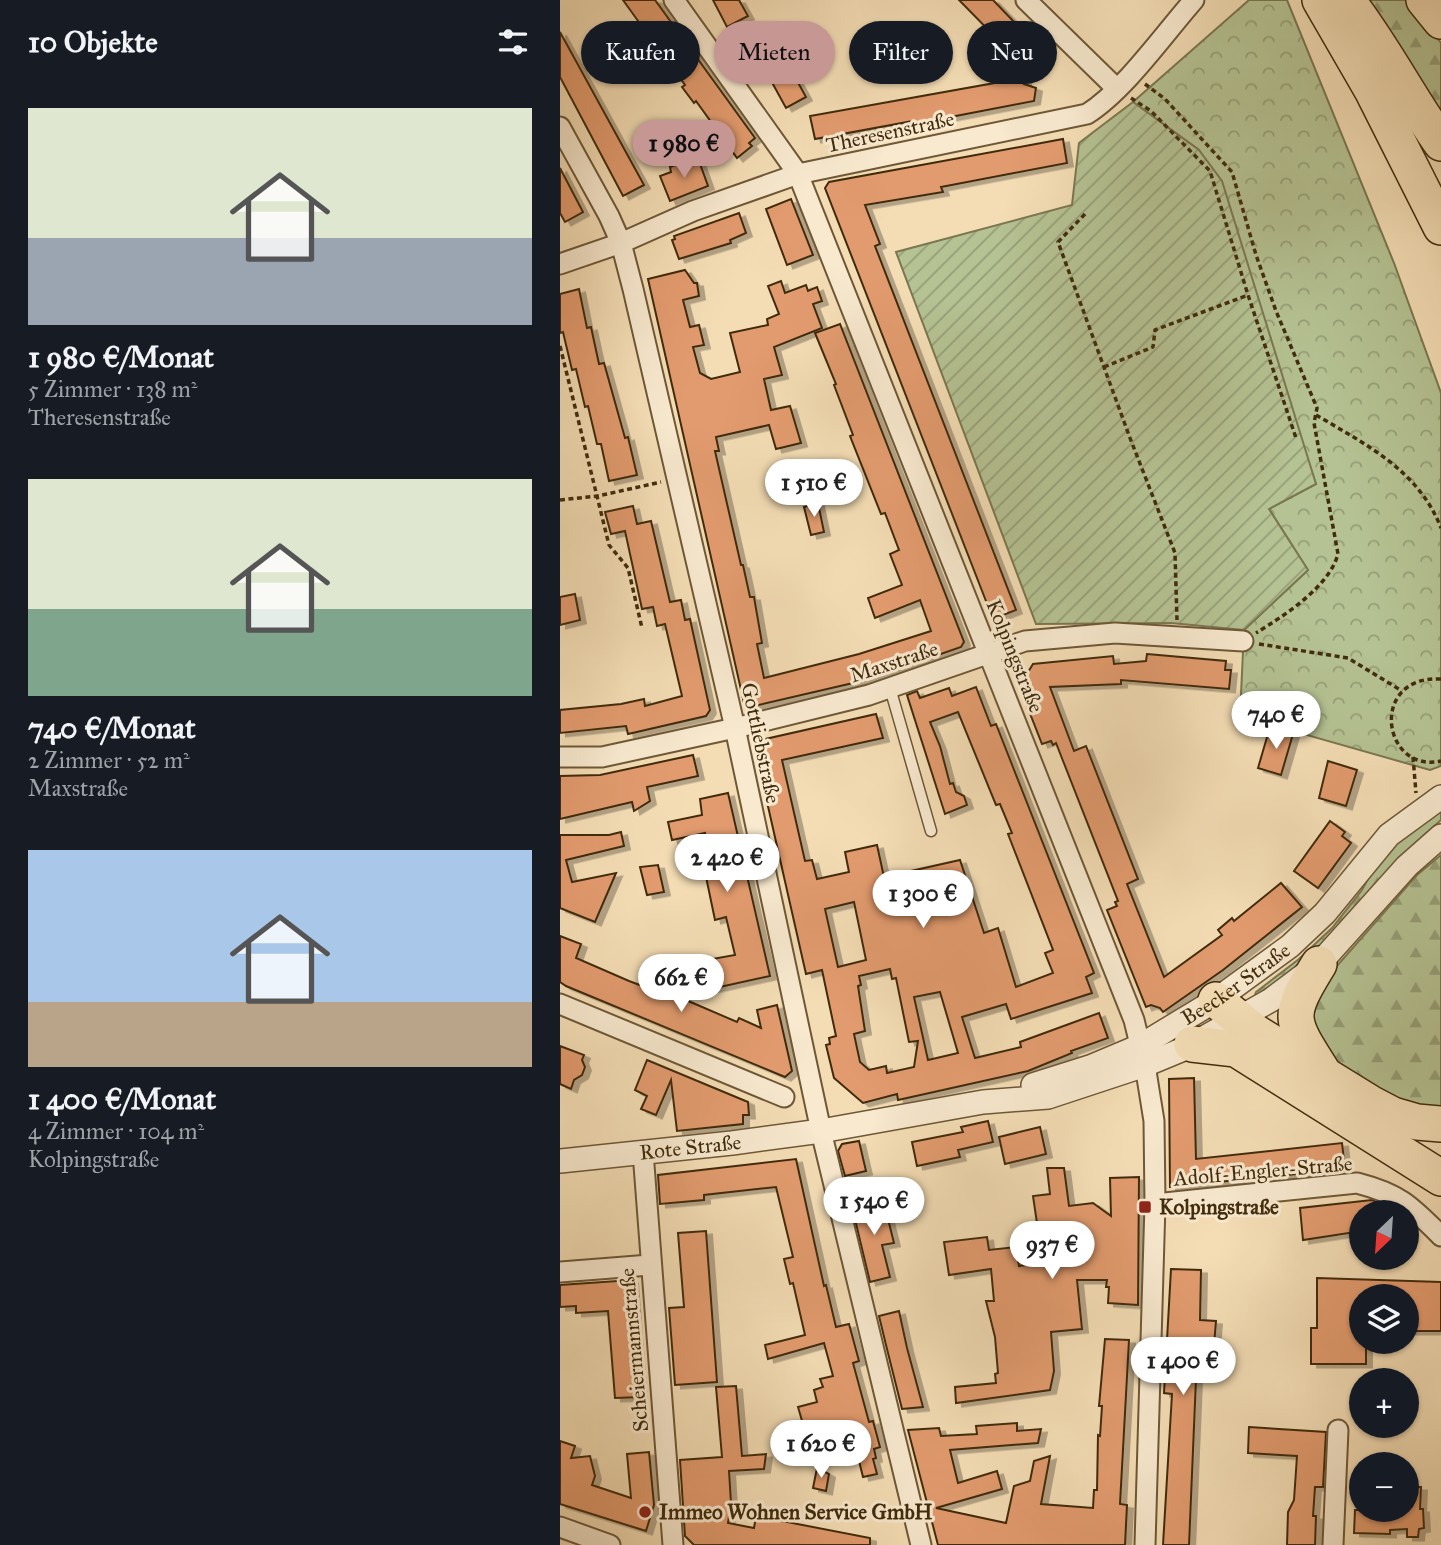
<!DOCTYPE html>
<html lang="de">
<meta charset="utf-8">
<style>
body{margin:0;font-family:"IM FELL Great Primer",serif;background:#20242c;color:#f1f3f6;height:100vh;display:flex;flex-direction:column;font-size:26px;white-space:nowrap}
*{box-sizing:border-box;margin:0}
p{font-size:23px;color:#9ea1a6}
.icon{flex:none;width:38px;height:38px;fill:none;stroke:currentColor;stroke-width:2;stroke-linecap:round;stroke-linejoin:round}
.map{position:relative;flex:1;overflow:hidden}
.details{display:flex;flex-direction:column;background:#171b24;width:560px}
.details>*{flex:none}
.top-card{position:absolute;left:21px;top:21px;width:665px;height:63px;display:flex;gap:14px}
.needle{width:46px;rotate:205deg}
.tools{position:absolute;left:789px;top:1200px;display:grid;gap:14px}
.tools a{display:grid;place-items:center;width:70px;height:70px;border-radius:50%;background:#171b24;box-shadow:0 2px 5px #0004;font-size:35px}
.price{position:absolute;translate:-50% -60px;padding:0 16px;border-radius:24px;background:#fff;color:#222;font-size:23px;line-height:46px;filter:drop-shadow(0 2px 4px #0008)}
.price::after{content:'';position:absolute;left:50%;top:42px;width:21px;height:16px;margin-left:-10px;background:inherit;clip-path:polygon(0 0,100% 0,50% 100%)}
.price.active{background:#c59692;color:#111}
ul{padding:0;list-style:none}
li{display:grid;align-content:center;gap:14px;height:371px;padding:0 28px}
li span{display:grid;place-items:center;height:217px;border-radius:0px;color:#555}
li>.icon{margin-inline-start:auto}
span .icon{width:126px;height:126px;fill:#fffc;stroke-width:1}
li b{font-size:30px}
h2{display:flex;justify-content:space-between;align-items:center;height:84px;padding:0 28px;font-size:30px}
.chip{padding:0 24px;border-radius:32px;background:#171b24;box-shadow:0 2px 5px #0004;font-size:24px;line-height:63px}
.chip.active{background:#c59692;color:#111}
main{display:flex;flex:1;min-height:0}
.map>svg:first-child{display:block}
.forest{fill:url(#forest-firs);stroke:#7b7750;stroke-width:2}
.park{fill:url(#park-crowns);stroke:#7b7750;stroke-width:2}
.garden{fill:url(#garden-furrows);stroke:#7b7750;stroke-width:2}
.building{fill:#e29b6e;stroke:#412c0d;stroke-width:2;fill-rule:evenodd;filter:url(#shadow)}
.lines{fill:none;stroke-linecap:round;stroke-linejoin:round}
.service-casing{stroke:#6e5837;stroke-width:13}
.minor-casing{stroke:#6e5837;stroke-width:23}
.tertiary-casing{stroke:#6e5837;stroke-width:26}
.motorway-casing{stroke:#412c0d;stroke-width:38}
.path{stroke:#412c0d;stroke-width:3.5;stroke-dasharray:5 3.5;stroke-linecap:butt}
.service{stroke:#f8e9cf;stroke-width:10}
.minor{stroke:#f8e9cf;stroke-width:19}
.tertiary{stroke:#f8e9cf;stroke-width:23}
.motorway{stroke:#f4ddb5;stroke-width:35}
.poi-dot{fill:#8f2418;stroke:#f8e9cf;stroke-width:2.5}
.labels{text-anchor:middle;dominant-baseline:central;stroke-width:6;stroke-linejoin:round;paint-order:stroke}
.street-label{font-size:21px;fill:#412c0d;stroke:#f8e9cf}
.poi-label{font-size:21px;font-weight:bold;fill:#412c0d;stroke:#f8e9cf;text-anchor:start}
</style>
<main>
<section class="details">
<h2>10 Objekte<svg class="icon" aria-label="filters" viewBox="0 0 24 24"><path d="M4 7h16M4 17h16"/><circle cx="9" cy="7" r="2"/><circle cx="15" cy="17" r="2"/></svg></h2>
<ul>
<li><span style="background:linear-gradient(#dfe7d0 60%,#9aa5b1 0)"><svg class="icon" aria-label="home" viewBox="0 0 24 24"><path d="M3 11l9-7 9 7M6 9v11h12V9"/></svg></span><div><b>1 980 €/Monat</b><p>5 Zimmer · 138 m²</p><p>Theresenstraße</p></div></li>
<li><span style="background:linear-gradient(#dfe7d0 60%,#7fa58c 0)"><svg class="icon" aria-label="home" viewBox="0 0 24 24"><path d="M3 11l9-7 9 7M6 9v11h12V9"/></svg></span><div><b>740 €/Monat</b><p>2 Zimmer · 52 m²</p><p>Maxstraße</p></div></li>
<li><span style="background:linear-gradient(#a9c7e8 70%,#b9a48a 0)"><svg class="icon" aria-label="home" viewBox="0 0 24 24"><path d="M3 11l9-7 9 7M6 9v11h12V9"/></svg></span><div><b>1 400 €/Monat</b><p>4 Zimmer · 104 m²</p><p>Kolpingstraße</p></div></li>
</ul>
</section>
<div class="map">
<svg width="881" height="1545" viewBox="0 0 881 1545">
<defs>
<pattern id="forest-firs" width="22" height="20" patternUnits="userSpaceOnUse" patternTransform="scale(1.75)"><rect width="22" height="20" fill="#b5c293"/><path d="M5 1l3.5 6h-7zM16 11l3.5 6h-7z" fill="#959e76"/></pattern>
<pattern id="park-crowns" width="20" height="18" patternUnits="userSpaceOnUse" patternTransform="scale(1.75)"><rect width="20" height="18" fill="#b5c293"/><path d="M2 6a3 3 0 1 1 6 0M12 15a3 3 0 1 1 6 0" fill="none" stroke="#959e76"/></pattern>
<pattern id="garden-furrows" width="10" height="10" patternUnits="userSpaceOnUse" patternTransform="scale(1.75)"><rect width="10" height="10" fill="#b5c293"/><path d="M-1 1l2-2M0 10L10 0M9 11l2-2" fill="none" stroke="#959e76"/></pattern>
<filter id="shadow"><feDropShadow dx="6" dy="3.5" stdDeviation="0" flood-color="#0004"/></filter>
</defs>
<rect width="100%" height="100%" fill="#f4ddb5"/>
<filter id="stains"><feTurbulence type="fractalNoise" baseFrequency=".00286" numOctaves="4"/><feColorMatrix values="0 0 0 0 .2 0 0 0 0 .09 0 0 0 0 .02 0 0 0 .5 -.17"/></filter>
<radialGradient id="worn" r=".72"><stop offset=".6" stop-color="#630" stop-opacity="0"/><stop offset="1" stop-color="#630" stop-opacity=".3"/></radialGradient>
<!-- forest -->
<g class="forest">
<path d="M799 0H847L881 43V120Z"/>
<path d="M881 806V820L836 861 753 959 694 998 696 992 739 959 772 928 802 890 816 864 836 841Z"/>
<path d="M881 855V1118H870L769 1059 747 1022 768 976 857 875Z"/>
</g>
<!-- park -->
<path class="park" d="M689 0H727L834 263 881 393V766L870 770 680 716 684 630 748 570 709 509 756 484 639 150 573 102Z"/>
<!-- garden -->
<path class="garden" d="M573 102 639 150 662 181 756 484 709 509 748 570 684 630 611 623 476 624 336 252 512 205 519 143Z"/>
<!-- building -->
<g class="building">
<path d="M63 0H95L195 138 189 143 192 146 177 158 136 101 134 103 122 87 125 85 109 63 105 66 82 35 86 32Z"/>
<path d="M153 0H179L188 16 167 27Z"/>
<path d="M399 0H433L480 49 473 56 464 84 476 88 474 101 354 124 353 121 255 139 250 116 440 82 449 51Z"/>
<path d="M206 24 246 97 226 108 186 35Z"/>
<path d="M0 32 84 185 63 196 0 77Z"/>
<path d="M503 139 507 163 381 187 383 192 305 205 320 244 315 246 456 610 433 619 265 188 269 182Z"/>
<path d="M126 161 128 165 139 161 148 186 110 201 100 176 111 172 110 167Z"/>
<path d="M0 168 23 212 5 222 0 213Z"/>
<path d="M231 199 253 255 227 265 206 209Z"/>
<path d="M179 213 186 233 170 240 171 243 119 259 112 240 115 239 114 236Z"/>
<path d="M125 270 134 283H137L139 296 123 300 130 327 139 325 144 345 133 347 140 373 151 379 180 372 170 333 208 325 207 319 219 314 208 286 221 281 225 293 246 285 248 291 257 287 262 301 253 304 262 328 214 347 222 375 204 379 211 410 230 406 241 443 216 449 209 425 156 437 159 451H155L181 565H183L190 597H194L202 643 197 644 204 678 299 654 371 631 360 600 315 618 308 598 342 585 330 554 339 550 325 513 321 514 290 436 293 435 274 385 276 384 255 333 280 324 404 642 401 647 306 680 190 707 184 703 88 279Z"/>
<path d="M19 289 27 328 31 327 39 364 44 363 65 438 68 437 77 475 49 481 41 444H37L28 406 25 407 16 369 12 370 3 332 0 333V294Z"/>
<path d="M258 503 264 532 251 535 244 507Z"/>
<path d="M73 506 77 524 91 521 110 602 121 600 125 620 130 619 150 710 146 716 68 734 66 726 0 733V710L61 704 84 699 85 706 122 696 105 624 97 626 93 607 82 609 65 531 51 534 45 512Z"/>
<path d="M15 594 20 620 0 625V597Z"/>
<path d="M587 654 666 661 665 670H671L669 689 561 680V684L490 687 514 751 526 746 578 879 567 884 604 977 662 935 658 930 672 918 674 921 721 883 742 907 663 970 603 1012 600 1008 591 1005 586 1007 547 910 557 906 555 902 558 901 496 743 493 745 491 741 482 744 458 683 462 682 473 664 553 656 554 664 586 661Z"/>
<path d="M416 687 431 726 436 724 534 973 526 977 532 993 451 1019 446 1004 402 1017 415 1058 461 1047 460 1042 539 1013 548 1038 511 1051 512 1053 468 1071 338 1100 337 1094 303 1103 274 1078 266 1045 270 1044 269 1038 276 1036 262 970 246 974 195 749 201 740 316 714 323 738 222 760 245 861 252 860 257 879 289 872 285 852 317 845 324 877 400 860 424 933 438 928 456 987 493 973 485 953 493 950 448 834 452 833 440 804 436 805 398 712 370 722 380 746 390 784 393 783 396 792 404 796 407 805 385 814 347 695 357 691 360 698 389 688 392 696ZM294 902 306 960 278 967 265 909ZM330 969 332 979 336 978 349 1042 358 1041 354 1067 327 1073 326 1066 309 1070 300 1062 294 1034 305 1031 298 986 301 985 299 976ZM380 992 398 1053 368 1060 354 997Z"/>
<path d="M710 727 733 734 721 775 698 768Z"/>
<path d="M133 755 138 776 87 787 90 801 74 811 72 802 0 819V776L40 775Z"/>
<path d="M768 761 797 770 786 806 759 798Z"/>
<path d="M168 793 210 976 146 990 141 961 175 955 166 917 155 920 145 872 153 871 145 833 112 840 108 822 142 815 140 799Z"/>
<path d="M770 821 785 832 782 836 791 843 758 888 734 871Z"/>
<path d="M61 832 64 846 6 860 12 882 56 873 35 922 0 908V835H49Z"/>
<path d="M98 865 104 892 87 895 80 867Z"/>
<path d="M0 936 21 944 16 958 69 981 109 996 112 994 177 1022 179 1018 201 1028 197 1010 217 1005 232 1071 225 1077 6 986 0 982Z"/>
<path d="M0 1046 24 1055 22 1060 25 1067 22 1075 14 1080 11 1089 0 1084Z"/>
<path d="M87 1060 188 1102 189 1115H183V1124L117 1131 111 1080 96 1115 81 1109 87 1096 75 1090Z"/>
<path d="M634 1078 636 1159 782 1143 785 1169 610 1187 609 1079Z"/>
<path d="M428 1121 433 1142 398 1150 400 1157 357 1166 352 1142 403 1132 401 1127Z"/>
<path d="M480 1127 486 1154 445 1164 439 1137Z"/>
<path d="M299 1141 306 1171 285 1176 278 1151 282 1144Z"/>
<path d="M236 1159 264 1286 266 1285 276 1327 289 1324 299 1361 293 1363 309 1422 313 1421 320 1447 314 1449 316 1458 313 1459 317 1474 303 1477 297 1453 286 1456 279 1431 247 1438 238 1407 257 1402 254 1390 263 1387 260 1379 273 1376 264 1343 208 1359 205 1345 245 1335 233 1283 230 1284 224 1259 233 1257 216 1187 144 1195V1200L100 1204 98 1175Z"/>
<path d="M487 1168H504L509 1206 533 1203 551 1216 550 1178 579 1177 578 1305 548 1303 549 1287H546L547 1280H517L522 1329 491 1332 494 1371 490 1390 396 1403 395 1387 436 1383 435 1374 438 1373 435 1337 426 1301H434L431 1269 389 1275 384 1242 427 1237 429 1250 456 1247 459 1266 499 1260 497 1234 479 1237 473 1196 490 1194Z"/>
<path d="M323 1199 334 1243 322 1245 330 1277 310 1282 292 1207Z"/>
<path d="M812 1200 825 1206 826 1213H802V1231L743 1240 740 1208Z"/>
<path d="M146 1231 157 1382 115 1385 109 1308 124 1307 118 1233Z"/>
<path d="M611 1269 641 1270 640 1320 656 1321 654 1345 643 1344V1349H639L637 1355 629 1545H603L612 1394 604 1393Z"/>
<path d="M757 1278 881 1282V1331H847V1297H802V1343H806V1364H751V1328H757Z"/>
<path d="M72 1280 81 1397 55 1398 48 1311 16 1313V1306L0 1307V1285Z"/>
<path d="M339 1311 347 1348 363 1407 342 1409 326 1345 319 1316Z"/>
<path d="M545 1339 569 1340 560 1504 567 1505 565 1545H378L348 1430 379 1428 381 1436 417 1434 416 1426 457 1423V1431L481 1429 478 1443 390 1450 398 1483 437 1471 442 1489 376 1508 446 1523 454 1486 470 1481 474 1461 490 1456 481 1504 533 1508 534 1490H537L538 1435 540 1436 542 1406H539Z"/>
<path d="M176 1386 182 1456 206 1454 204 1469 169 1471 171 1503 168 1523 194 1528 196 1516 310 1538V1545H134L125 1536 120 1460 162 1457 156 1387Z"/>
<path d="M689 1427 766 1432 763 1487H755L753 1516H756L755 1545H727L728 1512 734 1500 737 1456 688 1453Z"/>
<path d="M0 1441 15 1446 11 1458 30 1456 35 1476 32 1485 71 1498 67 1454 89 1452 94 1505 86 1531 0 1504Z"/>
<path d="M257 1468 269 1474 266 1491 253 1488Z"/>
<path d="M847 1487H861L860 1509H863L864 1528 859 1529 858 1537H847V1529L830 1530V1534L794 1533 795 1510H847Z"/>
</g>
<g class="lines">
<defs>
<path id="service" d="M330 688 371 831"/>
<g id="minor">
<path d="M114 0 238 174 574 1020 585 1065 594 1121 595 1204 585 1545"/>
<path d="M466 0 557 89"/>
<path d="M0 127 49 216 61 243 73 289 175 728 261 1131 361 1545"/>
<path d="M0 264 61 243 133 211 238 174 527 114C565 90 604 34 634 0"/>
<path d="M0 757H42L175 728 309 695 465 641 555 633 683 641"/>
<path d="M0 1004 224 1097"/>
<path d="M83 1152 113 1545"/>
<path d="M595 1204 797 1183C840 1194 851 1206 881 1236"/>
<path d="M0 1272 90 1265"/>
<path d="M0 1527 50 1545"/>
<path d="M773 1545 778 1430"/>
</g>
<g id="tertiary">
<path id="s1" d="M473 1085 530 1067 580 1046 656 1000 730 946 765 913 829 835 881 797"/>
<path id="s2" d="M0 1161 172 1143 261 1131 423 1102 488 1097 585 1065 626 1048 711 1000 759 964 847 866 881 836"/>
</g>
<g id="motorway">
<path d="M760 0 812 90 881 227"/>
<path d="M787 0C822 45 848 96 881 143"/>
<path d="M864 0 881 21"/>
<path d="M759 964C727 1016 729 1019 761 1069"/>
<path d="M656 1000 695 1032 810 1103 833 1115 857 1122 881 1124"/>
<path d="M632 1044 676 1049 881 1178"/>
</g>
</defs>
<!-- service casing -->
<use href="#service" class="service-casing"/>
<!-- minor casing -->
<use href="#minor" class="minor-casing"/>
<!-- tertiary casing -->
<use href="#tertiary" class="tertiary-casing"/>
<!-- motorway casing -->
<use href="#motorway" class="motorway-casing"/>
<!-- path -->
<g class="path">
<path d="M585 84 605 99 672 172 696 255 716 311 757 408 754 423 778 554C769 587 725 615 696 633"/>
<path d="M571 98 591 111 650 171 688 295 736 438"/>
<path d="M525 214 498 242 570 438 615 553 617 620"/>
<path d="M0 346 49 545 68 568 82 628"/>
<path d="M544 367 593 347 595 330 688 295"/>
<path d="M756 415C807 445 859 471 881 528"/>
<path d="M0 500 38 496 101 482"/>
<path d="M699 644 788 658 842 691"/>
<path d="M881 679C808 675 822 774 881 761"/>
<path d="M853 757 856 793"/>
</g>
<!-- service -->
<use href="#service" class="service"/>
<!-- minor -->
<use href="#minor" class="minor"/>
<!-- tertiary -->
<use href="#tertiary" class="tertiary"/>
<!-- motorway -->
<use href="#motorway" class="motorway"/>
</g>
<!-- markers -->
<g class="poi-dot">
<rect x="578" y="1200" width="14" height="14" rx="3.5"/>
<circle cx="85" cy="1512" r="7"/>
</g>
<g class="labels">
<!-- street labels -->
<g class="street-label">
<text transform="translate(330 132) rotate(-12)">Theresenstraße</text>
<text transform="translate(455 656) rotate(68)">Kolpingstraße</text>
<text transform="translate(334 662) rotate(-18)">Maxstraße</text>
<text transform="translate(201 743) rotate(78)">Gottliebstraße</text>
<text stroke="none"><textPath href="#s1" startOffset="228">Beecker Straße</textPath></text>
<text stroke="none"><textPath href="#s2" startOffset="131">Rote Straße</textPath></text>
<text transform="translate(703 1171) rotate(-5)">Adolf-Engler-Straße</text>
<text transform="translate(74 1350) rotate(-95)">Scheiermannstraße</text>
</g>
<!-- poi labels -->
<g class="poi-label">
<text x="599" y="1207">Kolpingstraße</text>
<text x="99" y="1512">Immeo Wohnen Service GmbH</text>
</g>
</g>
<rect width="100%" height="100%" filter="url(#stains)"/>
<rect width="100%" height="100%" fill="url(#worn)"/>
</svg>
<div class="tools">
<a><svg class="needle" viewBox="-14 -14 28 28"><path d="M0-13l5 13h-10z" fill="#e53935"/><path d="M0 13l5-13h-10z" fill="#9ea1a6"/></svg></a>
<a><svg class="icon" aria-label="layers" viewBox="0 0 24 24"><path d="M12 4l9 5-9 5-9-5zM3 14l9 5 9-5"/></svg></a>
<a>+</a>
<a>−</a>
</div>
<b class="price active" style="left:124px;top:180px">1 980 €</b>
<b class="price" style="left:254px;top:519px">1 510 €</b>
<b class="price" style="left:716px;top:751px">740 €</b>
<b class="price" style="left:167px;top:894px">2 420 €</b>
<b class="price" style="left:363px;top:930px">1 300 €</b>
<b class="price" style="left:121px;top:1014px">662 €</b>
<b class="price" style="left:314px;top:1237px">1 540 €</b>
<b class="price" style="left:492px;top:1281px">937 €</b>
<b class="price" style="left:623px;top:1397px">1 400 €</b>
<b class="price" style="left:261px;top:1480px">1 620 €</b>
<div class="top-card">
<a class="chip">Kaufen</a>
<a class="chip active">Mieten</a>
<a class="chip">Filter</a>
<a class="chip">Neu</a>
</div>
</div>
</main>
